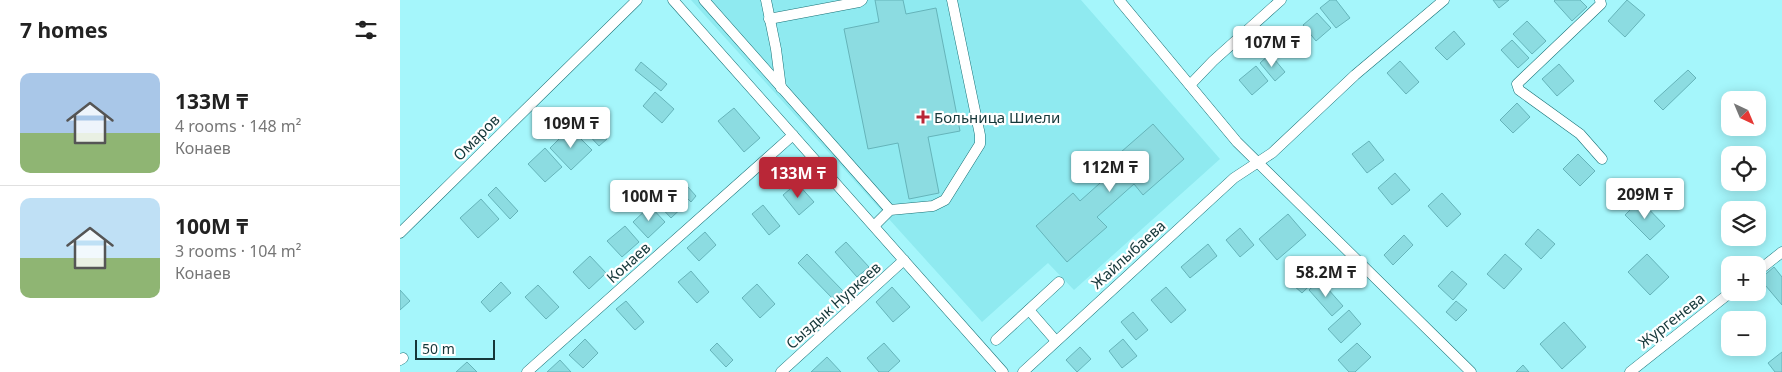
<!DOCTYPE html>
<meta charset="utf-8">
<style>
body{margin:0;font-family:"Noto Sans",sans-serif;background:#f2f2f2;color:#222;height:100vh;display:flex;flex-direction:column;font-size:19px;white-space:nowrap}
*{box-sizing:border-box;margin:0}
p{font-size:16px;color:#767676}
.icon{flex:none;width:28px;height:28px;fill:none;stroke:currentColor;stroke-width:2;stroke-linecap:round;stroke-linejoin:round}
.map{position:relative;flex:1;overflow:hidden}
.side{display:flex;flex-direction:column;background:#fff;width:400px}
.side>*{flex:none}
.needle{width:32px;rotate:136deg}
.buttons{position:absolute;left:1321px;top:91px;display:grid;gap:10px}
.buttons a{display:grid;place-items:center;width:45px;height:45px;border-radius:10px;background:#fff;box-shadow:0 2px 12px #0003;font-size:25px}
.scale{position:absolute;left:15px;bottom:12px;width:80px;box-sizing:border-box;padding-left:5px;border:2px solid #153739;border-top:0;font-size:14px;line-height:18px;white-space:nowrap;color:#153739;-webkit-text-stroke:4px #fff;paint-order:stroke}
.price{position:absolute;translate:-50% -42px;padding:0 11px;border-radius:5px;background:#fff;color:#222;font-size:16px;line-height:32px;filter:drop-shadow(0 1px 2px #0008)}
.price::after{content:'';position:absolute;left:50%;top:30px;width:15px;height:11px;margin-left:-8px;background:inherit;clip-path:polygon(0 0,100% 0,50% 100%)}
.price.current{background:#b92737;color:#fff}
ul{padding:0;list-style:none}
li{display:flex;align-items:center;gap:15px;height:125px;padding:0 20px}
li+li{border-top:1px solid #e0e0e0}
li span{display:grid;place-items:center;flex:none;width:140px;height:100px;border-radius:10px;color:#555}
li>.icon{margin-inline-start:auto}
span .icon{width:60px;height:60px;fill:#fffc;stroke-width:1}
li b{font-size:21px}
h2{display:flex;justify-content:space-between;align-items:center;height:60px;padding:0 20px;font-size:21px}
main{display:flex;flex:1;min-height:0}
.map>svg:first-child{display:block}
.built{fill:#8feaf0}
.building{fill:#8cdce1;stroke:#65b4ba}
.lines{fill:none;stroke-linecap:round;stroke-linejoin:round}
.minor-casing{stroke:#177176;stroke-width:11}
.minor{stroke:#fff;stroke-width:10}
.poi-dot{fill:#b92737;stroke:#fff;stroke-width:2}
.labels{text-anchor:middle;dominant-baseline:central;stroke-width:4.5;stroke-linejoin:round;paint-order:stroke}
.poi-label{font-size:15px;fill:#153739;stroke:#fff;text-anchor:start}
.street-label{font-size:15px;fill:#153739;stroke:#fff}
</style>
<main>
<section class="side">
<h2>7 homes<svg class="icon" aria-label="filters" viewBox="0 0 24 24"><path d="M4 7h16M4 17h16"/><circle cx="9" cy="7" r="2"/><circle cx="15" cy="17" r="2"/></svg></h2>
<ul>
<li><span style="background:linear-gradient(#a9c7e8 60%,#8fb573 0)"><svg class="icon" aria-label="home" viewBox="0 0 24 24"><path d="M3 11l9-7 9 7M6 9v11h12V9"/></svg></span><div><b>133M ₸</b><p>4 rooms · 148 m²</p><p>Конаев</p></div></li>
<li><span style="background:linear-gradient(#bfe0f5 60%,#8fb573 0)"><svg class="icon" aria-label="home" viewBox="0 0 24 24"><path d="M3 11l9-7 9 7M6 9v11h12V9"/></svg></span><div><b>100M ₸</b><p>3 rooms · 104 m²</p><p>Конаев</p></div></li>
</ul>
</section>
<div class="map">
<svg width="1382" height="372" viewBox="0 0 1382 372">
<rect width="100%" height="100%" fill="#a5f6fb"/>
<!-- built -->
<path class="built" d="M291 0H681L820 159 674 290 648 263 582 322Z"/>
<!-- building -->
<g class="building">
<path d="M475 0H503L506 14 536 8 560 131 528 137 539 193 509 199 498 143 468 149 444 29 479 22Z"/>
<path d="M930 0H936L950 18 936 28 920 8Z"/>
<path d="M1093 0H1109L1099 8Z"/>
<path d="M1155 0H1180L1187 7 1172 21 1154 1Z"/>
<path d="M1227 0 1245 15 1225 37 1208 21Z"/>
<path d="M917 13 931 28 916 41 903 25Z"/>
<path d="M1127 21 1146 41 1132 54 1113 34Z"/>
<path d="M1054 31 1065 44 1047 60 1035 48Z"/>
<path d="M1112 40 1129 58 1118 68 1101 50Z"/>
<path d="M870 54 885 72 875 81 860 63Z"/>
<path d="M1000 61 1019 82 1006 94 987 73Z"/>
<path d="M241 62 267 84 261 91 235 70Z"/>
<path d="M1159 64 1174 81 1157 96 1142 79Z"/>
<path d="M856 66 868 81 852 95 839 80Z"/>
<path d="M1288 70 1296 78 1263 110 1254 101Z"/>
<path d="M255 92 274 109 262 123 243 106Z"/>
<path d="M1117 103 1130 117 1113 133 1100 120Z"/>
<path d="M334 108 360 138 344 152 318 121Z"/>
<path d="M192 123 207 139 199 146 184 130Z"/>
<path d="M753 124 784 159 743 195 734 184 697 217 707 227 667 262 636 226 673 193 680 201 719 166 713 159Z"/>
<path d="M170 128 192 150 171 170 150 148Z"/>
<path d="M969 141 984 160 967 173 952 154Z"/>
<path d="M145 148 162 167 145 182 128 164Z"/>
<path d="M1178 154 1195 171 1180 186 1163 169Z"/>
<path d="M995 173 1010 190 992 205 978 188Z"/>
<path d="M397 183 414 202 399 215 383 195Z"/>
<path d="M96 187 118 211 110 219 88 195Z"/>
<path d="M274 187 288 202 271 218 256 202Z"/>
<path d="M288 187 296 196 291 202 282 193Z"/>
<path d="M1042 193 1061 214 1047 227 1028 206Z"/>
<path d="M81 199 99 219 78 238 60 218Z"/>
<path d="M1240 200 1265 226 1250 240 1225 215Z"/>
<path d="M363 205 380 226 369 235 352 214Z"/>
<path d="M250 206 265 222 248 238 233 222Z"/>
<path d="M888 214 906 235 877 260 859 239Z"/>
<path d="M225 226 239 242 222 257 207 241Z"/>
<path d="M840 228 854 245 840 257 826 240Z"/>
<path d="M1138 229 1155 244 1141 259 1125 244Z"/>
<path d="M305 232 316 245 299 261 287 248Z"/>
<path d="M1004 235 1013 245 993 265 984 255Z"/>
<path d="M446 242 469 267 457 277 435 252Z"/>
<path d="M808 244 817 256 790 278 781 267Z"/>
<path d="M407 254 443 291 434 300 398 263Z"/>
<path d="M1105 254 1122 269 1104 289 1087 274Z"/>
<path d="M1247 254 1269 277 1250 295 1228 272Z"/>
<path d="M190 256 206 273 189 289 173 272Z"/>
<path d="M919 260 927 269 902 293 893 285Z"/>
<path d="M1374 267 1382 277V305L1360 279Z"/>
<path d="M291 271 309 292 297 303 278 282Z"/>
<path d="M1052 271 1067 284 1053 300 1038 286Z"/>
<path d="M920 280 943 306 932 316 909 290Z"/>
<path d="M101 282 111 293 90 312 81 302Z"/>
<path d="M357 284 375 304 360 318 342 298Z"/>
<path d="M138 285 159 307 146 319 125 297Z"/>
<path d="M492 287 510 307 493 322 476 302Z"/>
<path d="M766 287 786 310 771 323 751 300Z"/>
<path d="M0 290 10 301 0 310Z"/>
<path d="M226 301 244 322 235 330 216 309Z"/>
<path d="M1056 301 1067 310 1056 321 1046 312Z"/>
<path d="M949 310 961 324 941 343 928 329Z"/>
<path d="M733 312 748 330 736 340 721 322Z"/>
<path d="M1164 322 1186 347 1162 369 1140 344Z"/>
<path d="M185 339 198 353 183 368 169 355Z"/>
<path d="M723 339 737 356 722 368 709 351Z"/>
<path d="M317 343 333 360 326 367 310 350Z"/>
<path d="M484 343 500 361 488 372H479L467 358Z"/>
<path d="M957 343 971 357 955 372H949L938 360Z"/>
<path d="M680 347 691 359 677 372 666 360Z"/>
<path d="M1382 352V372H1375L1368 363Z"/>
<path d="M427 357 441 372H411Z"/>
<path d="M160 360 171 372H147Z"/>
<path d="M67 362 77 372H56Z"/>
<path d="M1123 365 1129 372H1116Z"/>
</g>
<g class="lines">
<defs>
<g id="minor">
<path d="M273 0 603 372"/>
<path d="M304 0 490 210"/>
<path d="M366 0 376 49 381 88"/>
<path d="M719 0 837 142 1071 372"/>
<path d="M1200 0 1201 4 1117 84 1119 90 1180 134 1202 159"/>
<path d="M369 19 459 2 462 0"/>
<path d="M790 85 813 61 881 0"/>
<path d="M475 225 490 210 533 206 545 200 580 144V135L552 0"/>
<path d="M0 233 237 0"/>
<path d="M1358 271 1382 252"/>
<path d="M629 310 656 341"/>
<path d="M596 340 659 282"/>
<path d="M0 360 3 358"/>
<path d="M127 372 393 135"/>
<path d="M381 372 504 260"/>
<path d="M623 372 834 178 872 153 955 75 1044 0"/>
<path d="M1230 372 1331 292"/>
</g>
</defs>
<!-- minor casing -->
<use href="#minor" class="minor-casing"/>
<!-- minor -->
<use href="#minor" class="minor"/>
</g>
<!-- markers -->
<path class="poi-dot" d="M520.5 109.5h5v5h5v5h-5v5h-5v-5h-5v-5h5z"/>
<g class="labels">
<!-- poi labels -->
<g class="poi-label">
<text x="534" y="117">Больница Шиели</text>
</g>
<!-- street labels -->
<g class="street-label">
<text transform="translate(76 137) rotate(-45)">Омаров</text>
<text transform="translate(728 254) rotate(-42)">Жайлыбаева</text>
<text transform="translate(228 262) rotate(-42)">Конаев</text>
<text transform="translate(433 305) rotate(-42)">Сыздык Нуркеев</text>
<text transform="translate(1271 320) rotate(-38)">Жургенева</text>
</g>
</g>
</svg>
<div class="buttons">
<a><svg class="needle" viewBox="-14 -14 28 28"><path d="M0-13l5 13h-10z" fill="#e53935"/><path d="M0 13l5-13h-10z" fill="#767676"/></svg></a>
<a><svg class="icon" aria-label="locate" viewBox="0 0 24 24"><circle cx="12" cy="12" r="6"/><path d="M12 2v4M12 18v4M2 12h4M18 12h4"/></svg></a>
<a><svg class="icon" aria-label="layers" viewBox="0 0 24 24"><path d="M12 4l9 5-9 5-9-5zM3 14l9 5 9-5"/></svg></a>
<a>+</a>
<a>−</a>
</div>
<div class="scale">50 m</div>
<b class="price" style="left:872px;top:68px">107M ₸</b>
<b class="price" style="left:171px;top:149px">109M ₸</b>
<b class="price" style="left:710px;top:193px">112M ₸</b>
<b class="price current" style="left:398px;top:199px">133M ₸</b>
<b class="price" style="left:1245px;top:220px">209M ₸</b>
<b class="price" style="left:249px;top:222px">100M ₸</b>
<b class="price" style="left:926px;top:298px">58.2M ₸</b>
</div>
</main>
